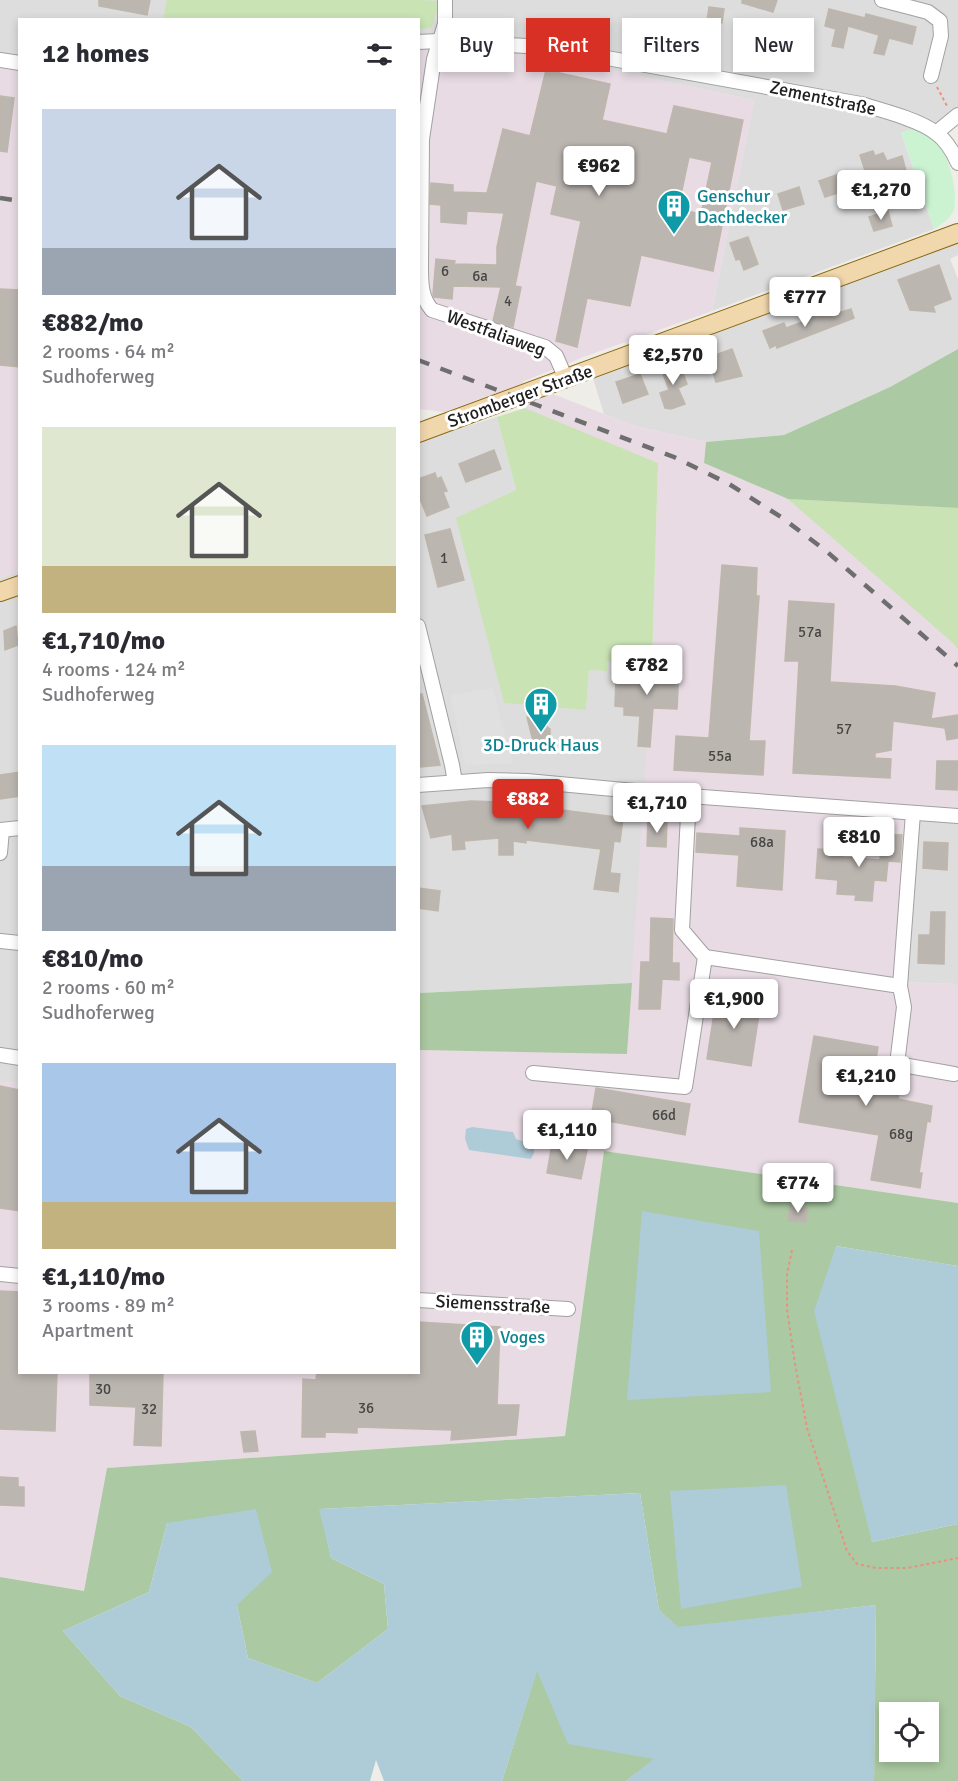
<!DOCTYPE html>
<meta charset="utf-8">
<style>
body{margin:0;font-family:Signika,sans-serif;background:#f7f7f7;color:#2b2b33;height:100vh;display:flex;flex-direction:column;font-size:22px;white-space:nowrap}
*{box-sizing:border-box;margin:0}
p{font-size:20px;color:#7c7c81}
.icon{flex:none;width:33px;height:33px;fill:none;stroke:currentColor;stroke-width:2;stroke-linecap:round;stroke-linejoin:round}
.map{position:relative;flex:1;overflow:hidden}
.details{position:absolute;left:18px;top:18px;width:402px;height:1356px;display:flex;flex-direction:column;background:#fff;border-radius:0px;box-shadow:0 3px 9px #0003}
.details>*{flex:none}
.top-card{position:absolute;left:438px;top:18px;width:429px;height:54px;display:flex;gap:12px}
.controls{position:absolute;left:879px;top:1702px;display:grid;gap:12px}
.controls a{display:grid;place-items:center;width:60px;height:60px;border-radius:0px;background:#fff;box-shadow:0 3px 9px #0003;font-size:30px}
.price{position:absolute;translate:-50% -51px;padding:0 14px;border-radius:6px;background:#fff;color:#222;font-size:20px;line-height:39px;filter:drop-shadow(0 2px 3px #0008)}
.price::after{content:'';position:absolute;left:50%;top:36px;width:18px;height:14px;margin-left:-9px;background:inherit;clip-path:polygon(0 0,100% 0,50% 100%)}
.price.on{background:#d93025;color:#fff}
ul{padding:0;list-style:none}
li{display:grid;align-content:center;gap:12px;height:318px;padding:0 24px}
li span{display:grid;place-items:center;height:186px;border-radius:0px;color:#555}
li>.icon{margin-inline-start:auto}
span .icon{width:108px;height:108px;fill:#fffc;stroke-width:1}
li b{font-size:26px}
h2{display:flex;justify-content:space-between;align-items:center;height:72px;padding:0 24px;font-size:26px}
.chip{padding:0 21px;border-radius:0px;background:#fff;box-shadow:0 3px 9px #0003;font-size:21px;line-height:54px}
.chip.on{background:#d93025;color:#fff}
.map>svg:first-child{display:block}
.residential{fill:#dedddd}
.industrial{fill:#e8dbe4}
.grass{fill:#c9e3b5}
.forest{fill:#abc9a2;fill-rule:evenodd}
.park{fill:#cbf3d1}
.parking{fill:#e0e0e0}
.water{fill:#aeccd7}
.building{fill:#bcb6b1;stroke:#bfb6ac;stroke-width:1.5;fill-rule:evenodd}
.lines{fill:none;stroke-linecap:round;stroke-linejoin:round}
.minor-casing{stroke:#a1a1a1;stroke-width:16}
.major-casing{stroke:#896913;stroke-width:20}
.path{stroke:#e99180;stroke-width:2;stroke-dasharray:3 3;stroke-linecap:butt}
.minor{stroke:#fff;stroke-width:14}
.major{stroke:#f1d7ac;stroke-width:18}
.rail{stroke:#6e6e6e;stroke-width:4.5;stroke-dasharray:12 12;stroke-linecap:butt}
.labels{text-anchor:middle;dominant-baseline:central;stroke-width:6;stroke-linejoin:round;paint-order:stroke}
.number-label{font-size:15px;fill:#474644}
.street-label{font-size:18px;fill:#202020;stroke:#fff}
.culture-label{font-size:18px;fill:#0d838f;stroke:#fff;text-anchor:start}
</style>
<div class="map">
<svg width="958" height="1781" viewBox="0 0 958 1781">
<rect width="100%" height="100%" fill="#efede8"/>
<!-- residential -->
<g class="residential">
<path d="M0 0H958V119L901 133 934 229 712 311 754 100 545 56 419 51 418 20H20L19 66 0 62Z"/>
<path d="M958 244V255L950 259 958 279V349L890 387 784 435 706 442 635 426 604 414 592 375Z"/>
<path d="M497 417 516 490 586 710 589 670 607 662 652 664 651 728 632 983 419 993V441Z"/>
<path d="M19 571V1082H0V578Z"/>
<path d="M908 804 958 808V984L900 982Z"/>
</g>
<!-- industrial -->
<g class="industrial">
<path d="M429 50 545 56 754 100 712 311 586 356 522 382 635 426 706 442 704 463 788 499 958 508V808L908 805 900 982 958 984V1203L604 1151 565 1436 107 1468 84 1591 0 1577V1082H19L20 1372H418L419 1050 627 1053 652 664 658 463 490 395 445 412 419 409V51Z"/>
<path d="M0 62 20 66V571L0 578Z"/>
</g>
<!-- grass -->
<g class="grass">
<path d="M167 0H421L441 1 431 28 419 29 418 20H163Z"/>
<path d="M525 408 658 463 652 664 607 662V671L589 670 586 710 504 703 456 518 516 490 497 417Z"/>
<path d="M788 499 958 508V649L953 643Z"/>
</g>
<!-- forest -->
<g class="forest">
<path d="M958 349V508L788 499 704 463 706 442 784 435 890 387Z"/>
<path d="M632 983 627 1054 419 1050V993Z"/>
<path d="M604 1151 958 1203V1266L836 1246 872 1542 958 1524V1781H874L876 1605 678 1628 659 1610 640 1493 320 1509 331 1558 384 1584 388 1629 317 1683 248 1658 237 1605 167 1523 149 1592 63 1631 120 1696 191 1727 243 1781H0V1577L84 1591 107 1468 565 1436ZM890 1713H928V1752H890Z"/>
<path d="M537 1670 655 1759 626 1781H502Z"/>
</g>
<!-- park -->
<path class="park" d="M918 128C923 132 930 135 934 139 949 155 958 188 954 210 950 219 941 225 934 229L901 132Z"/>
<!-- parking -->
<path class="parking" d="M493 688 513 764 465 765 450 695Z"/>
<!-- water -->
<g class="water">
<path d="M472 1127 513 1132 516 1139 534 1145V1153L531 1159 469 1150 465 1139 466 1129Z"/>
<path d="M642 1211 759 1231 771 1392 627 1400Z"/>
<path d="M836 1246 958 1266V1524L872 1542 814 1311Z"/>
<path d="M786 1485 802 1587 681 1609 670 1491Z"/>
<path d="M640 1493 659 1610 678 1627 876 1605 874 1781H626L654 1759 568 1744 537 1671 502 1781H384L376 1760 370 1781H243L191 1727 120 1696 63 1631 149 1592 167 1523 256 1509 272 1572 237 1605 248 1658 317 1683 388 1629 384 1584 331 1558 319 1509Z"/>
</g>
<!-- building -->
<g class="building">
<path d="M99 0H150L147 15 99 6Z"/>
<path d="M742 0H777L773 12 742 3Z"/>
<path d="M709 7 724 9 722 23 707 21Z"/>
<path d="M829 9 865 18 866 14 916 27 912 44 889 38 884 55 874 53 879 35 848 26 843 48 832 46 836 29 825 26Z"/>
<path d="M546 70 610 84 602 120 667 134 674 106 743 120 713 271 641 255 630 306 587 298 577 347 556 341 581 221 551 214 557 186 536 181 515 286 521 287 513 327 493 321 501 287 453 286 452 299 434 297 433 294 436 259 455 261 454 264 497 265V247L504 213 467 211 466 224 441 222V205L430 204 431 183 453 185V192L487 193 503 129 530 136ZM689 157 712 162 701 214 678 209Z"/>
<path d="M0 96 14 98 7 152 0 151Z"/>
<path d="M873 151 875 156 883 153 887 161 902 156 906 171 869 183 860 155Z"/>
<path d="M839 174 844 191 825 197 819 181Z"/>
<path d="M799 187 804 204 783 210 778 194Z"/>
<path d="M888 211 892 226 874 231 869 217Z"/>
<path d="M748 237 758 264 744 270 740 259 736 260 730 243Z"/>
<path d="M939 265 951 299 933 306 935 312 910 310 898 280Z"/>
<path d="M0 289 20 290V367L0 365Z"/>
<path d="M851 309 854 318 777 348 776 345 770 348 763 331 784 323 786 328 808 320 806 316 824 310 826 317Z"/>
<path d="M732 349 742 376 716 382 712 370 709 372 704 359Z"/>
<path d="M679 362 687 384 678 388 685 404 671 409 665 408 660 393 669 390 661 368Z"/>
<path d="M640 374 648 394 623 403 616 382Z"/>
<path d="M494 450 501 469 466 482 459 464Z"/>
<path d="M435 473 437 479 441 477 447 491 443 492 449 507 427 516 418 494V479Z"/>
<path d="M450 529 464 580 438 587 425 535Z"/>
<path d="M722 565 757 568 756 596H759L749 741H765L763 775 674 770 676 736 709 738Z"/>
<path d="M789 601 834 604 830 682 895 686 935 693 931 719 958 715V738L947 740 945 728 893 721 891 750 875 753V758L891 759 890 778 793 773 799 661H785Z"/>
<path d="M16 626 18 645 5 650 4 631Z"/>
<path d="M636 664 653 682 654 666 679 667 677 709 653 708 650 747 638 746 640 716 624 715V707L615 706 616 679H620Z"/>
<path d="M418 694H422L440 765 421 767 418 755Z"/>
<path d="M547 714V727L550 729V736L545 743 534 745 527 717Z"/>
<path d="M937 761H958L957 790 936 789Z"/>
<path d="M20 772V796L0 799V775Z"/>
<path d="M471 801 501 802 623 818 620 842 614 841 610 873 620 874 618 892 594 889 601 849 526 840V843L513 841V855H499V838L464 841 465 849 453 850 452 834 431 838 422 806Z"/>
<path d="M648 820 667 821 666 847 647 846Z"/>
<path d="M740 828 785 831 782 890 737 886 739 855 696 852 697 833 740 836Z"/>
<path d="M882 834 902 835 900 862 888 861 886 881 874 880 872 901 855 900 856 895 837 894 838 880 816 878 818 849 844 851 843 857 880 860Z"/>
<path d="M924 842 948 843 947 870 923 868Z"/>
<path d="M418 888 440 891 438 911 418 908Z"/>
<path d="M931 912H945L944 964 918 963 919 935H930Z"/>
<path d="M651 918 673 919 672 963H679V980L662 979 660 1009H639L641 962H650Z"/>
<path d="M717 994 761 1001 751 1066 707 1059Z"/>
<path d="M814 1036 878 1047 874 1071 901 1075 898 1099 932 1106 930 1122 927 1121 919 1173H922L920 1188 871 1180 879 1135 799 1122Z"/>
<path d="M0 1086 20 1090V1211L0 1208Z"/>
<path d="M596 1088 690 1104 685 1135 591 1118Z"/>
<path d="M552 1144 587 1150 581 1179 547 1173Z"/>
<path d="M790 1206 807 1208 806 1222 788 1221Z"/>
<path d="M0 1291 20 1292V1372H57L55 1431 0 1429Z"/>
<path d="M418 1322 500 1327 497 1405H519L516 1435 451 1440 452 1430 357 1427V1433L325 1432V1437H302L303 1379 316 1380 317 1372H418Z"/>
<path d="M90 1372H163L161 1446 134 1445 136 1407 90 1405Z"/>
<path d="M255 1431 258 1451 244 1452 241 1432Z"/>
<path d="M0 1477 18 1478V1487H24V1506L0 1505Z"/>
</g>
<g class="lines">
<defs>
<g id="minor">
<path d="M445 0V24L434 59 422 139 421 267C421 284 421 297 432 310L545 347 556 356 566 379"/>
<path d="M882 0 928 12 940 21 941 36 931 76"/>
<path d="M418 42 438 41 546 47 861 104C881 110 920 120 936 133 946 140 953 152 958 163"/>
<path d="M0 60 20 63"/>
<path d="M936 133 958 115"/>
<path d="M418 626 452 765 455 782"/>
<path d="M418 785 488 780 527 781 689 796 958 816"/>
<path d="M913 813 900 986 904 1007 897 1064 954 1074"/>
<path d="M0 830 20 828"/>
<path d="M0 853 2 830"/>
<path d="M0 941 20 943"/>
<path d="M705 957 900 986"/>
<path d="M0 1055 20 1058"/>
<path d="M533 1073 685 1087 705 957 682 930 689 796"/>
<path d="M0 1274 20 1276"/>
<path d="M418 1300 568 1309"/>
</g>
<g id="major">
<path d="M418 433 958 233"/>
<path d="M0 592 20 585"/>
</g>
</defs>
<!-- minor casing -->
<use href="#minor" class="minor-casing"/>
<!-- major casing -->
<use href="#major" class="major-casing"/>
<!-- path -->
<g class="path">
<path d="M937 87 947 106"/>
<path d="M792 1250 787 1274V1309L795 1364 807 1428 847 1551 857 1564 876 1568H907L958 1558"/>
</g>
<!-- minor -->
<use href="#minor" class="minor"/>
<!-- major -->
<use href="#major" class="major"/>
<!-- rail -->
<g class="rail">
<path d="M0 198 20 201"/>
<path d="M418 360 674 457 729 484 781 517 825 550 958 666"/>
</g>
</g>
<!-- icons -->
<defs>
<symbol id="building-pin" viewBox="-11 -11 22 30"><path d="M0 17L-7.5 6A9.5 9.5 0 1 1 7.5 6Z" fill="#0f9aa8" stroke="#fff"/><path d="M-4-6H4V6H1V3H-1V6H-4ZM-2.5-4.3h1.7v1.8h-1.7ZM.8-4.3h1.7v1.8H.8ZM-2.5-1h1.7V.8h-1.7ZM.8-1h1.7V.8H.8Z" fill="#fff"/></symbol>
</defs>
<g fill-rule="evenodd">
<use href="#building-pin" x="655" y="187" width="38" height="52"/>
<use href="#building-pin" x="522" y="685" width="38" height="52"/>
<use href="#building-pin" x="458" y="1318" width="38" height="52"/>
</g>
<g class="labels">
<!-- number labels -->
<g class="number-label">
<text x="445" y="271">6</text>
<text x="480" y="276">6a</text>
<text x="508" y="301">4</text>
<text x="444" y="558">1</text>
<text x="810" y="632">57a</text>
<text x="844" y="729">57</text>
<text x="720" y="756">55a</text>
<text x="762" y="842">68a</text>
<text x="664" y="1115">66d</text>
<text x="901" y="1134">68g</text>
<text x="103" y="1389">30</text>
<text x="366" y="1408">36</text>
<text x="149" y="1409">32</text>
</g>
<!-- street labels -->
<g class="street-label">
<text transform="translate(823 98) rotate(12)">Zementstraße</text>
<text transform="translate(496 333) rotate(20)">Westfaliaweg</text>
<text transform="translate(520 396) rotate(-20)">Stromberger Straße</text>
<text transform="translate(493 1304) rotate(3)">Siemensstraße</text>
</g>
<!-- culture labels -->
<g class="culture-label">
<text x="697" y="196">Genschur<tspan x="697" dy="21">Dachdecker</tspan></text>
<text x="541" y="745" text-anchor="middle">3D-Druck Haus</text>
<text x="500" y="1337">Voges</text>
</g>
</g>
</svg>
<div class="controls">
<a><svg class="icon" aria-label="locate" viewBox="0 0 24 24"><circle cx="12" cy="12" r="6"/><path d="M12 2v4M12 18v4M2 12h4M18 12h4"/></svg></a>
</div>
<b class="price" style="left:599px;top:197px">€962</b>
<b class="price" style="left:881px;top:221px">€1,270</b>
<b class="price" style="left:805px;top:328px">€777</b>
<b class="price" style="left:673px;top:386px">€2,570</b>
<b class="price" style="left:647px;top:696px">€782</b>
<b class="price on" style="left:528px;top:830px">€882</b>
<b class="price" style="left:657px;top:834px">€1,710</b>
<b class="price" style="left:859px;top:868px">€810</b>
<b class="price" style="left:734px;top:1030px">€1,900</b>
<b class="price" style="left:866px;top:1107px">€1,210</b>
<b class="price" style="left:567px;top:1161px">€1,110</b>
<b class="price" style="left:798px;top:1214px">€774</b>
<div class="top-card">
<a class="chip">Buy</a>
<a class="chip on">Rent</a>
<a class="chip">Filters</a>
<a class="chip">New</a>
</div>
<section class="details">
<h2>12 homes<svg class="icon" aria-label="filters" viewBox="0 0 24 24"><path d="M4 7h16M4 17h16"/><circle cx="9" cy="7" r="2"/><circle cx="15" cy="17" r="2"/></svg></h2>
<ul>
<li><span style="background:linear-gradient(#c9d6e8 75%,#9aa5b1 0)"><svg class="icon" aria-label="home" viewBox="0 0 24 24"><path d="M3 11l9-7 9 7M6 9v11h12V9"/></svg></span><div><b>€882/mo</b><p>2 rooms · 64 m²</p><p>Sudhoferweg</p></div></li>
<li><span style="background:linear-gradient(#dfe7d0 75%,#c2b280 0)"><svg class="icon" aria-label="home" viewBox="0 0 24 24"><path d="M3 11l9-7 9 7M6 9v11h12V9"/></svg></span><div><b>€1,710/mo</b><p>4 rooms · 124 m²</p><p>Sudhoferweg</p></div></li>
<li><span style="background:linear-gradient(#bfe0f5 65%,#9aa5b1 0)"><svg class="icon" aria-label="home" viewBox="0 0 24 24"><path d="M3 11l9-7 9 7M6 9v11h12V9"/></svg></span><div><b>€810/mo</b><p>2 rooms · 60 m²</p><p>Sudhoferweg</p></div></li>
<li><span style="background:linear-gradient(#a9c7e8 75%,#c2b280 0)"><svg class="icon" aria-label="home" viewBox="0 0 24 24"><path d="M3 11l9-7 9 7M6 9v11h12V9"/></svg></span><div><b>€1,110/mo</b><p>3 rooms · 89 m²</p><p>Apartment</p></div></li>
</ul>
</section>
</div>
